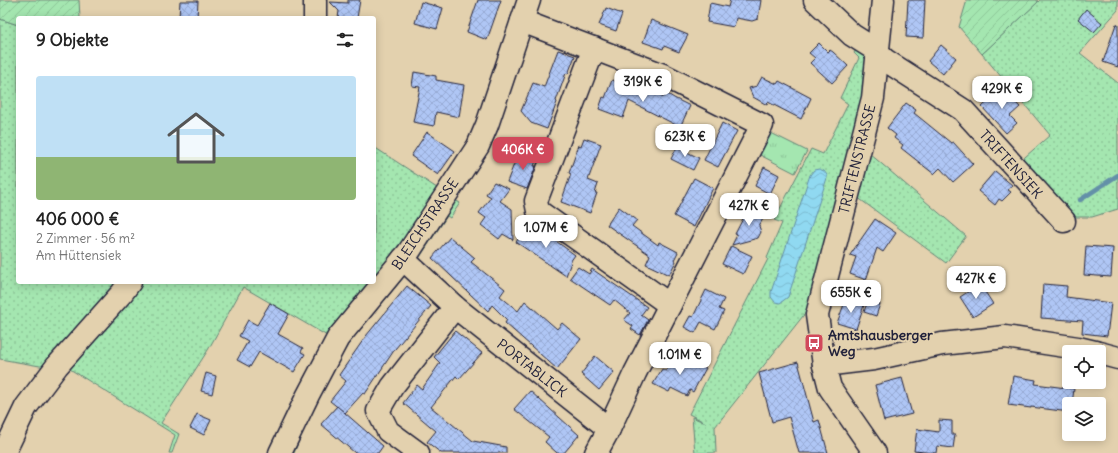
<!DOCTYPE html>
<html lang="de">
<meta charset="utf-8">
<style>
body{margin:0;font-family:Delius,sans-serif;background:#f6f6f6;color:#222;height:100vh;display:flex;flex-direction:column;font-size:15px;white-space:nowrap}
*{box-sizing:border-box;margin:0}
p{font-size:13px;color:#767676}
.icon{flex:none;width:22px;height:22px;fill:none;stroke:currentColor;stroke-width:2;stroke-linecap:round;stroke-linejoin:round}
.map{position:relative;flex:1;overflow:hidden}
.sheet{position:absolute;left:16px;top:16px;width:360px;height:268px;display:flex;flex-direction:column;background:#fff;border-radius:4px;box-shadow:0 2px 10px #0003}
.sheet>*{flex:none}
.controls{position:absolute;left:1062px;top:345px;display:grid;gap:8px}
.controls a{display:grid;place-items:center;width:44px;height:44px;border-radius:4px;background:#fff;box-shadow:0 2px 10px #0003;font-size:20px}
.price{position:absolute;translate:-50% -34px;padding:0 9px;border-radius:8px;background:#fff;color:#222;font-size:13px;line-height:26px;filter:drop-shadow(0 1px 2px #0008)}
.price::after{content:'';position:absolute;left:50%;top:24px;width:12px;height:9px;margin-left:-6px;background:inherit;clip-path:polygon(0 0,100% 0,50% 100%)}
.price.on{background:#d1495b;color:#fff}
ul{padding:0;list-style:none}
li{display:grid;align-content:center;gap:8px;height:212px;padding:0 20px}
li span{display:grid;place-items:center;height:124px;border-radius:4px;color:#555}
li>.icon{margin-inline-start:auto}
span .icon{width:72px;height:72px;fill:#fffc;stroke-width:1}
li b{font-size:17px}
h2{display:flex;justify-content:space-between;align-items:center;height:48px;padding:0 20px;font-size:17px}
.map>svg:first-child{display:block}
.grass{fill:url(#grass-dots);stroke:#638476}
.park{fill:url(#park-tufts);stroke:#638476}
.garden{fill:url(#garden-furrows);stroke:#638476}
.water{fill:url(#water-waves);stroke:#6490a8}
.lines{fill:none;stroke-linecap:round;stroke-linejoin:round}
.stream{stroke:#6490a8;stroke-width:4.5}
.building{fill:url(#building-cross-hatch);stroke:#22223b}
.minor-casing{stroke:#22223b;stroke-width:25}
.minor{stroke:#e3d1ae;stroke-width:22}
.labels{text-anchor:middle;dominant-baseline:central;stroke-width:4;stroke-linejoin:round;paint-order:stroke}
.street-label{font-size:14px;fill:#22223b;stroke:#e3d1ae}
.poi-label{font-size:14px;font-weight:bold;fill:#22223b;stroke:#e3d1ae;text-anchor:start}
</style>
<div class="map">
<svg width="1118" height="453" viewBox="0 0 1118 453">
<defs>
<pattern id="grass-dots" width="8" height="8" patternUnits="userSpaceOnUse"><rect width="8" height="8" fill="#a4e6b0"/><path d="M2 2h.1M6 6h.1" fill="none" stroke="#8dc598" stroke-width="1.8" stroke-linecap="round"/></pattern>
<pattern id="park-tufts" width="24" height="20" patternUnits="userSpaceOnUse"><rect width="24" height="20" fill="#a4e6b0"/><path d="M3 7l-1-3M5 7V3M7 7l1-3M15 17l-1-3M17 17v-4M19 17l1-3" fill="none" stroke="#8dc598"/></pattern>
<pattern id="garden-furrows" width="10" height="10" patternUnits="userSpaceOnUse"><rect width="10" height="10" fill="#a4e6b0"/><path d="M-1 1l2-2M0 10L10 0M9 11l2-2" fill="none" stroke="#8dc598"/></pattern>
<pattern id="water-waves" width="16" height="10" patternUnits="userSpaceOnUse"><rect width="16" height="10" fill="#90d9f1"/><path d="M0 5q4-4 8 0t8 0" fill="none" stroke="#7cbad0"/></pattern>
<pattern id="building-cross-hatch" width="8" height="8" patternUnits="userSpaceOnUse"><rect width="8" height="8" fill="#afc6f5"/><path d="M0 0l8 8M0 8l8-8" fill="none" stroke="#96aad3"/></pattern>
</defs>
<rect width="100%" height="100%" fill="#e3d1ae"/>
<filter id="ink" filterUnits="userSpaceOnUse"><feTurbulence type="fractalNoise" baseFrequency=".025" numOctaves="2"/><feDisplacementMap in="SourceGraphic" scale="8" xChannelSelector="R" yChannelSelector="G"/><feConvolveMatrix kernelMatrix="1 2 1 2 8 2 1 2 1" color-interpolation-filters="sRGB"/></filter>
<g filter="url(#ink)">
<!-- grass -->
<g class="grass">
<path d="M1040 0H1118V10L1080 53 1118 83V209L1092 217H1071L1017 164 1050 135 982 54Z"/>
<path d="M0 19 18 25V282H374V147L460 203 450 218 447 216 418 260 349 343 316 399 294 453H268L298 391 329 337 243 287 208 350 161 423 179 434 172 453H169L175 435 65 366 57 369 0 359Z"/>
<path d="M857 47 862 52 868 63 863 104 807 311 715 427 716 453H695L692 417 706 423 689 414 768 259 767 258 782 223 774 220 811 149 823 154 848 104 840 98 859 58 854 53Z"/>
<path d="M869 153 966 236 946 263 857 197Z"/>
</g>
<!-- park -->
<path class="park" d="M767 131 807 151 795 173 756 153Z"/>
<!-- garden -->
<g class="garden">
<path d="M0 0H79L80 18H18V25L0 19Z"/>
<path d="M967 0H1037L1038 2 982 54 959 27Z"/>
</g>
<!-- water -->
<path class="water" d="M819 169 824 171 827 175V178L788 297 780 303 775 302 771 297V292L810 175 814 170Z"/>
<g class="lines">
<!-- stream -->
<path class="stream" d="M1080 200 1118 175"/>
</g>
<!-- building -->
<g class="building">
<path d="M348 0H360L357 18H338L339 11 330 2 348 3Z"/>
<path d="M478 0H501L487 40 467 32Z"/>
<path d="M730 0H761L758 19 752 21 736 18 734 27 707 22 710 3 728 7Z"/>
<path d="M908 0H925L923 38 906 37Z"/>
<path d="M180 1H198L197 18H179Z"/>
<path d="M421 2 443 8 437 29 415 23Z"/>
<path d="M606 8 622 14 616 31 599 25Z"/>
<path d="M1086 9 1102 23 1094 32 1078 19Z"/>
<path d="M651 20 688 35 679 52 664 46 663 49 643 42Z"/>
<path d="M1116 24 1118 25V67L1103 62Z"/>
<path d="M819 43 828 52 830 50 833 52 848 66 832 83 810 63 815 58 809 53Z"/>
<path d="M941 45 956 58 943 74 928 61Z"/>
<path d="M558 50 575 56 568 74 566 73 556 101 557 102 547 129 531 123 521 111 533 83 544 87Z"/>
<path d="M414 72 436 76V80L464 85 459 117 436 112 434 126 413 122 420 87 412 86Z"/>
<path d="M762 77 777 84 779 81 811 98 801 119 768 102 767 105 753 97 749 88 757 86Z"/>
<path d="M612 80 650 94 652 91 664 97 666 93 674 98 690 106 680 127 629 101 623 118 599 109 603 97 605 98Z"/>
<path d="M1002 88 1020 107 1010 116 1017 123 1006 133 982 107Z"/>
<path d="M906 103 916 110 914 113 951 143 953 142 973 164 953 182 940 168 934 174 901 148 903 145 894 138 896 135 887 128Z"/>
<path d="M722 123 737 131 718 167 704 160Z"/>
<path d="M427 132 455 151 438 175 411 156Z"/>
<path d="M584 138 601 144 588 180 598 184 595 193H597L590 213 561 202 571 174 569 173 579 145 581 146Z"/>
<path d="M677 147 699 158 693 170 671 159Z"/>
<path d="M520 152 537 158 534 166H536L527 189 507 182 516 159H518Z"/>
<path d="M764 167 779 175 770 194 755 186Z"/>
<path d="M995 171 1012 185 1008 190 1011 192 1002 201 999 199 995 205 978 191Z"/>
<path d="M694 178 713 188 694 227 674 216Z"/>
<path d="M494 182 509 189 500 201 512 209 513 240 503 234 499 239 481 225 486 218 479 213 491 197 486 194Z"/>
<path d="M619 207 637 220 632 226 658 245 659 242 678 252 674 260 676 261 669 275 646 264 650 255 607 225Z"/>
<path d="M749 207 765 215 759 226 761 232 758 238 732 245 737 235 735 234Z"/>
<path d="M875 219 896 233 883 252 877 248 866 280 850 274 856 257 850 255Z"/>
<path d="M531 223 575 255 570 262H571L566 276 516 242 526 228 527 229Z"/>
<path d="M450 237 475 258 471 262 505 289 500 296 518 311 525 301 557 329 562 323 581 339 557 369 505 323 507 320 492 305 488 311 432 258Z"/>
<path d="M731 246 752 256 743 274 722 264Z"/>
<path d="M1086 246 1113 248 1111 277 1084 275Z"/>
<path d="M578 267 589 274 592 269 647 307 641 315 648 320 640 335 631 329 633 326 624 320 630 313 614 300 610 305 570 278Z"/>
<path d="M980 284 993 304 973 317 960 297Z"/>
<path d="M1043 284 1067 286 1066 297 1111 303 1107 336 1082 333 1083 321 1041 318Z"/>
<path d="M407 286 431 306 395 349 365 394 363 393 345 413 330 401 346 381 339 375 366 336Z"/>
<path d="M706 290 724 299 719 309 724 311 715 329 701 322 695 333 684 327 690 316 693 317Z"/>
<path d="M846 299 864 305 856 329 837 323Z"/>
<path d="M868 300 880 304 876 316 864 312Z"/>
<path d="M270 303 289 314 278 334 303 348 301 352 305 354 294 372 259 352 250 367 237 360 248 341 239 336 248 320 257 325Z"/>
<path d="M455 331 482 353 459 379 456 376 431 407 473 441 506 447V453H441L427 442 436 431 403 403 417 385 422 389 440 363 434 357Z"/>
<path d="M595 356 614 372 599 390 581 374Z"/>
<path d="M674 356 680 359 681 356 706 368 693 392 690 390 687 396 671 388 669 392 653 384 662 369 666 371Z"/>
<path d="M798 362 814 422 819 420 828 453H799L789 417 772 422 759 373Z"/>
<path d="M206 373 216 376 212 394 201 391Z"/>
<path d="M1013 376 1036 380 1035 384 1074 389 1072 404H1069V412L1031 407V408L1008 405Z"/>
<path d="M902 378 912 414 884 421 875 385Z"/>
<path d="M530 391 579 435 564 453H557L545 442 549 437 514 409Z"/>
<path d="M337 406 383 446 378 453H355L321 424Z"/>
<path d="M197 414 211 420 204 435 190 428Z"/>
<path d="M939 420 952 421V435H955L953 448 937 446 936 453 914 451 917 429 939 432Z"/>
</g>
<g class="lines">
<defs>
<g id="minor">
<path d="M815 0 852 35 871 47 885 60 963 110 1064 221"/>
<path d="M315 18V0"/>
<path d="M594 48 536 201 538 211 670 305"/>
<path d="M403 259 455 307 609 429 635 373 762 125 663 75 522 21"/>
<path d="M1099 353 1118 358"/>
<path d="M824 365 874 359 942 344 1005 337 1078 348 1095 352"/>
<path d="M4 453 26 407 57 366 122 293 130 282"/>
<path d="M280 453 308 395 338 338 408 253 478 146 487 125 529 0"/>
<path d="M418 453 388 431 378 411 392 387 455 307"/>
<path d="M596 453 609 429"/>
<path d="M875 453 830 388 824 365 817 315 873 98 883 0"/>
</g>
</defs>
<!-- minor casing -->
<use href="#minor" class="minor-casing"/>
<!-- minor -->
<use href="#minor" class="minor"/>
</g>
</g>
<!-- icons -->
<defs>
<symbol id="bus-square" viewBox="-11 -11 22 22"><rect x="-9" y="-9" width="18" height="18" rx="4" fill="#d1495b" stroke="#e3d1ae"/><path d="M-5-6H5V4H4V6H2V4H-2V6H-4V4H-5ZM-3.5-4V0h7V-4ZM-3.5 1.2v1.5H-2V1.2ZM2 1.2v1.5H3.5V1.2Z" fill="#fff"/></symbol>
</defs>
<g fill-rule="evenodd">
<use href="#bus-square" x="803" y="332" width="22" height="22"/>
</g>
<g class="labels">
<!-- street labels -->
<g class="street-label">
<text transform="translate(857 159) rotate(-76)">TRIFTENSTRASSE</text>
<text transform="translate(1011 164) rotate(48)">TRIFTENSIEK</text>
<text transform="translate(425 224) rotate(-56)">BLEICHSTRASSE</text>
<text transform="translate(532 368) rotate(38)">PORTABLICK</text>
</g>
<!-- poi labels -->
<g class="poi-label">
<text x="828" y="335">Amtshausberger<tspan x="828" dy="16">Weg</tspan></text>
</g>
</g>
</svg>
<div class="controls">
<a><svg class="icon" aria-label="locate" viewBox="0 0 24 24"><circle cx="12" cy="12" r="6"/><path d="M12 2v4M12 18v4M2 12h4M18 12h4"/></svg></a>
<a><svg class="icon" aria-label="layers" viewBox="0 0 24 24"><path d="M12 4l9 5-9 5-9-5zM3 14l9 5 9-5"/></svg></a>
</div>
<b class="price" style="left:643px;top:103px">319K €</b>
<b class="price" style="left:1002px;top:110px">429K €</b>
<b class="price" style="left:685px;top:158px">623K €</b>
<b class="price on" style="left:523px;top:171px">406K €</b>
<b class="price" style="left:749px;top:227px">427K €</b>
<b class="price" style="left:546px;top:249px">1.07M €</b>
<b class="price" style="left:976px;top:300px">427K €</b>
<b class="price" style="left:851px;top:314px">655K €</b>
<b class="price" style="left:680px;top:376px">1.01M €</b>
<section class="sheet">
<h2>9 Objekte<svg class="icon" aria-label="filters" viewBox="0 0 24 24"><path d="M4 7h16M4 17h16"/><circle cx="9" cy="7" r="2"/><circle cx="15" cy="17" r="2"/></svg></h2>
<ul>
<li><span style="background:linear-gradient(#bfe0f5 65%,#8fb573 0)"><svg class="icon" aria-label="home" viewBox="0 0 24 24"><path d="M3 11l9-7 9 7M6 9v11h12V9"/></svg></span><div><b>406 000 €</b><p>2 Zimmer · 56 m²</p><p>Am Hüttensiek</p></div></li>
</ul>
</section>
</div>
